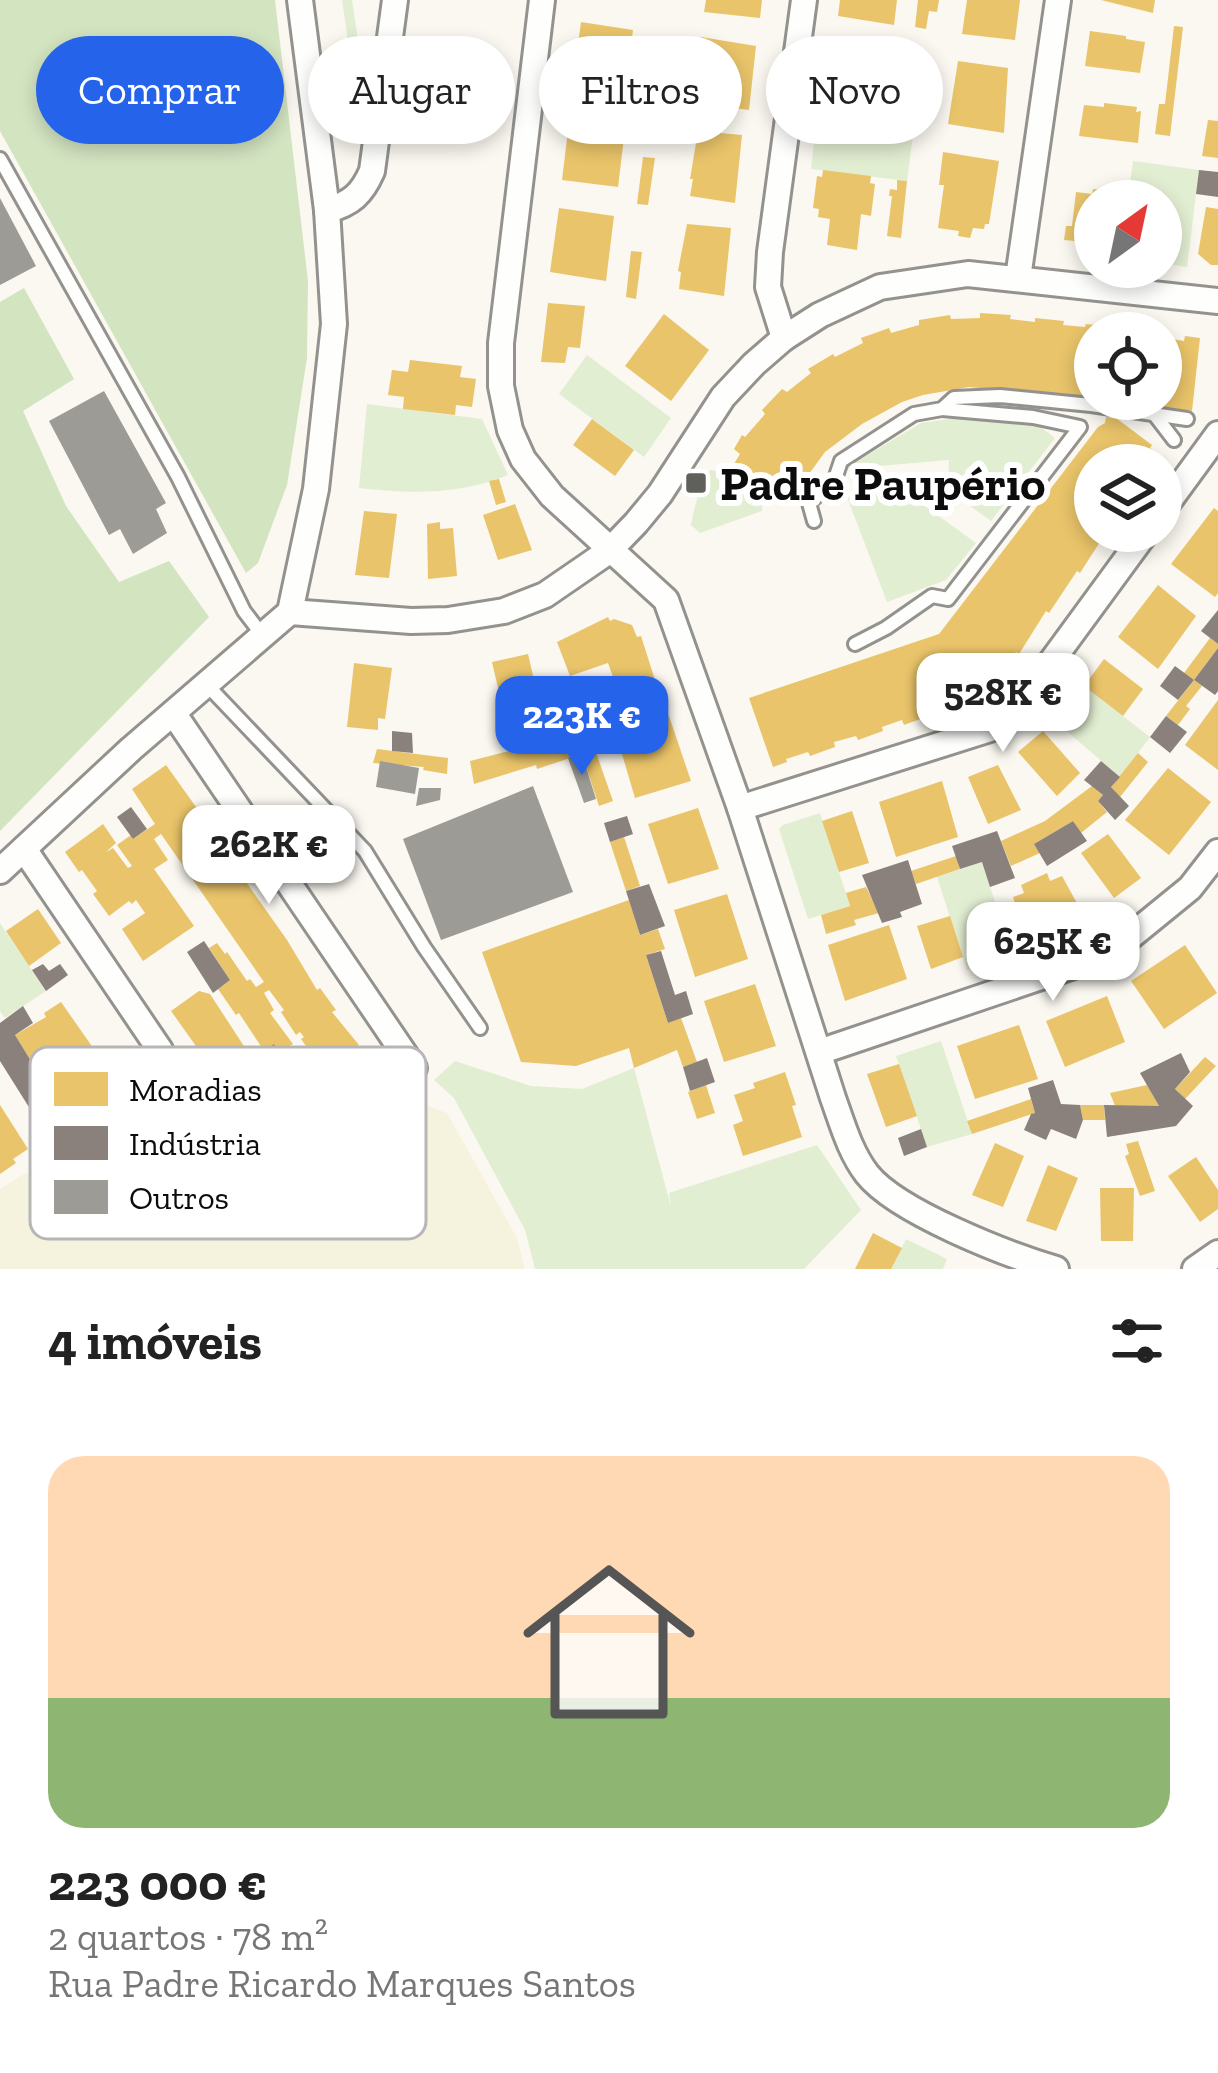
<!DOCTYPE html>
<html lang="pt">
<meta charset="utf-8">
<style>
body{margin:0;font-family:"Zilla Slab",serif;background:#f6f6f6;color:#222;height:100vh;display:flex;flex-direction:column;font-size:45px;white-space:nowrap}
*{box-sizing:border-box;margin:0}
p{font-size:39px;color:#767676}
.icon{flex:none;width:66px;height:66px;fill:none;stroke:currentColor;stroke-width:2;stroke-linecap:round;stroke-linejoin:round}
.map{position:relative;height:1269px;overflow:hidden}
.sheet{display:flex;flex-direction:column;background:#fff;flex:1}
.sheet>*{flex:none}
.guide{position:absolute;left:36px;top:36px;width:1146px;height:108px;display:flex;gap:24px}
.needle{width:78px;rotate:33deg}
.controls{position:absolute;left:1074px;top:180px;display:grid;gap:24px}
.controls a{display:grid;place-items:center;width:108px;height:108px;border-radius:50%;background:#fff;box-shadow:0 6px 18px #0003;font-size:60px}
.price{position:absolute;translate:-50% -102px;padding:0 27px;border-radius:24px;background:#fff;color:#222;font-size:39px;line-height:78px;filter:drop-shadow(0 3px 6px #0008)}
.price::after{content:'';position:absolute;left:50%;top:72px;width:36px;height:27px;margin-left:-18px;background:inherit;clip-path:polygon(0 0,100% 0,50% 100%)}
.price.current{background:#2563eb;color:#fff}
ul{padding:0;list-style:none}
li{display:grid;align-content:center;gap:24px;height:636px;padding:0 48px}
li+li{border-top:3px solid #e0e0e0}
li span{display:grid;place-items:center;height:372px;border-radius:36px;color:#555}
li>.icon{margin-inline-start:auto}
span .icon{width:216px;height:216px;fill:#fffc;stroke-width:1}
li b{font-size:51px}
h2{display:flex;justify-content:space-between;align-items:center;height:144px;padding:0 48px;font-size:51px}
.chip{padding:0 42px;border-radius:54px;background:#fff;box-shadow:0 6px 18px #0003;font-size:42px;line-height:108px}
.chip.current{background:#2563eb;color:#fff}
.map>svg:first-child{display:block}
.farmland{fill:#f5f3de}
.green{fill:#e2eed2}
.forest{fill:#d3e4c1}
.homes{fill:#e9c46a}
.industry{fill:#8a817c}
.building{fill:#9d9b96}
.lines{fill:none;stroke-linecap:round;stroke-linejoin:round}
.service-casing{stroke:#93928f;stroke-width:18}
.minor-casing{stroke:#93928f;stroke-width:30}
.service{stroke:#fefefd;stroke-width:12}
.minor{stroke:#fefefd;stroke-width:24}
.poi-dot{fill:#5f5f5c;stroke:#fff;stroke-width:4.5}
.labels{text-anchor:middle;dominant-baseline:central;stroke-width:12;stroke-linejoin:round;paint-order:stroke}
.poi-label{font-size:48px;font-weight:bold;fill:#0c0c0c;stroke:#fff;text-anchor:start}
.key{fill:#fff;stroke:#b6b6b6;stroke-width:3}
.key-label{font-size:33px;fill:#0c0c0c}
</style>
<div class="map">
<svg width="1218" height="1269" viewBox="0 0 1218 1269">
<rect width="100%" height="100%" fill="#faf8f0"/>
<!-- farmland -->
<path class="farmland" d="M284 1079 416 1102 447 1113 517 1238 525 1269H0V1189L24 1174 90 1164 170 1118 246 1097Z"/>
<!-- green -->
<g class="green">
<path d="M342 0H352L363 74 358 111Z"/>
<path d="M816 123 913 135 907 181 811 169Z"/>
<path d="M1133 161 1199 170 1187 267 1161 263V201H1128Z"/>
<path d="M587 355 671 418 644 457 559 394Z"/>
<path d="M367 404 482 419 508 475C460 495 410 494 359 488Z"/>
<path d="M956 418 1039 426 1055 438 991 521 948 490 949 460 844 469 921 423Z"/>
<path d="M710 470C729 471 748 493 762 506V511L700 533 691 525C694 506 700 488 710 470Z"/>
<path d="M897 486 976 543 946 580 887 602 847 497 860 492Z"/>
<path d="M1074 678 1150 737 1120 777 1047 714Z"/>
<path d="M820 813 850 906 808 919 779 829 783 825Z"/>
<path d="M982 862 1012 954 967 970 937 877Z"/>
<path d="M0 923 46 991 5 1018 0 1011Z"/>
<path d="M941 1041 972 1134 927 1147 896 1056Z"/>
<path d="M455 1061 531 1086 582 1089 634 1068 671 1207 669 1193 817 1145 861 1210 804 1269H535L525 1230 454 1098 434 1080Z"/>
<path d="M906 1239 947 1259 943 1269H891Z"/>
</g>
<!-- forest -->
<g class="forest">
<path d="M0 0H275L308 281 307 358 287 485 258 563 246 573 0 131Z"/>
<path d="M24 288 74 379 23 411 66 506 119 582 169 561 209 617 0 831V302Z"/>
</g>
<!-- homes -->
<g class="homes">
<path d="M706 0H762L760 18 704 12Z"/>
<path d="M840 0H897L894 25 838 16Z"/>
<path d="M918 0H939L937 12 929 11 926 29 915 27Z"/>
<path d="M967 0H1020L1015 40 962 34Z"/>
<path d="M1101 0H1155L1153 13Z"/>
<path d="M581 22 633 30 625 97 572 89Z"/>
<path d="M1174 26 1183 27 1170 136 1155 134 1159 104H1165Z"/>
<path d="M1090 31 1126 36V39L1145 42 1140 73 1085 66Z"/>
<path d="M701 37 756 46 749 110 693 103Z"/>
<path d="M833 44 886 51 878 118 825 110Z"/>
<path d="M958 61 1008 68 1004 133 948 124Z"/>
<path d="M1104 103 1137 107 1136 112 1141 111 1138 143 1079 136 1084 105 1104 107Z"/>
<path d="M570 114 626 121 618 187 562 180Z"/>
<path d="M1208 120 1218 121V158L1202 156Z"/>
<path d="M698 131 742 135 735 203 690 196 693 179H690Z"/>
<path d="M943 152 999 161 989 224H985L984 229 973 228 970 238 958 236 959 231 938 228 944 185H939Z"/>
<path d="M643 157 655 158 648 205 637 204Z"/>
<path d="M823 170 871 176 870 183 875 184 871 216 861 214 857 250 827 245 830 219 818 217 819 209 813 208 817 176 822 177Z"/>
<path d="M897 180 907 181 901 238 887 236 892 196H889L890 189 897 190Z"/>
<path d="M1093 189 1117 191 1116 201H1095V243L1064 240 1066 226H1072L1076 192 1092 194Z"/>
<path d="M1206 207 1218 209V265H1211L1198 254Z"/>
<path d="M559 208 614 216 606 281 550 272Z"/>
<path d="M687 224 731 228 724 296 679 289 681 272 678 271Z"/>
<path d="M631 251 642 252 636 299 626 297Z"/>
<path d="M548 303 585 306 580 348 568 347 565 363 541 362Z"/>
<path d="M980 313 1011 315 1010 319 1035 322V318L1064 321 1063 325 1085 327 1086 324 1114 327V333H1095V399L969 387 923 395 902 402 862 424 825 452 787 504 731 469 740 454 734 449 742 435 745 437 765 414 762 410 782 389 787 392 811 373 808 369 833 354 835 357 863 343 861 338 889 328 891 333 919 325V320L950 315 951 319 980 318Z"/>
<path d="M664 314 709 350 671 401 625 366Z"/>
<path d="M1185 336 1200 338 1192 411 1119 402V399H1161V337L1184 341Z"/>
<path d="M410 360 462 366 460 377 476 379 472 407 456 405 455 415 403 409 404 397 388 395 392 370 408 372Z"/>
<path d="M1106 417 1116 418 1152 445 1150 448 1162 458 1157 465H1095V531H1107L1080 573 1077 571 1049 613 1046 611 1019 654 1016 652 990 687 987 685 972 695 973 699 930 711 931 715 904 725 902 720 882 727 883 731 858 740 856 736 834 742 835 747 810 756 808 752 786 759 787 762 773 767 749 698 939 634 1098 427 1105 423Z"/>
<path d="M592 419 634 450 615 476 573 445Z"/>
<path d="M499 479 506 502 496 505 489 481Z"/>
<path d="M515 504 532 550 498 560 483 515Z"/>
<path d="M1214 508 1218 511V593L1215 597 1171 564Z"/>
<path d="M364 511 397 514 389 578 355 575Z"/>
<path d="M440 522V529L453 528 457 576 428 579 427 524Z"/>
<path d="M1158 585 1196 616 1158 669 1118 637Z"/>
<path d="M608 617 610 621 614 619 632 625 637 637 641 636 655 680 647 683 649 690 621 699 608 663 570 676 557 642Z"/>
<path d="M1210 638 1218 644V648L1194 680 1184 673Z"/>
<path d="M528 654 541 710 505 718 492 662Z"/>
<path d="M1104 659 1143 689 1123 716 1084 686Z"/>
<path d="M354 663 392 668 385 719 378 718V730L347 727Z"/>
<path d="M1194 680 1202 686 1186 706 1190 709 1178 725 1166 716Z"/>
<path d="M1218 700V770L1185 745Z"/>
<path d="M669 716 691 781 635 798 616 734Z"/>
<path d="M550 725 554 738 575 733 580 748 593 744 613 801 599 806 582 754 537 769 536 765 474 784 470 761 524 747 520 735Z"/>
<path d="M1043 731 1080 773 1057 796 1018 752Z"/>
<path d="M377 749 448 758 447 774 423 770 424 767 373 763Z"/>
<path d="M1138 753 1148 762 1120 797 1111 787Z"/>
<path d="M166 765 234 860 232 862 287 940 317 990 320 988 336 1010 332 1012 359 1045 354 1048 357 1055 340 1067 338 1063 325 1073 301 1039 304 1037 300 1032 296 1035 281 1012 284 1010 269 990 264 993 274 1010 270 1013 293 1044 280 1052 274 1044 264 1051 239 1013 236 1015 218 989 230 980 209 948 217 943 225 954 227 952 247 981 250 979 256 987 264 982 161 834 154 839 168 860 154 869 194 926 143 961 122 929 145 913 136 900 132 904 129 901 109 916 93 894 97 891 82 870 79 872 65 852 103 824 116 843 106 852 113 848 128 868 132 866 117 845 131 835 133 839 155 824 132 789Z"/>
<path d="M998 765 1021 810 988 824 968 777Z"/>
<path d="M1168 768 1211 802 1169 855 1125 820Z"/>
<path d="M942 781 958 837 896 857 879 802Z"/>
<path d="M1092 786 1103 795 1098 801 1107 812 1081 833 1073 821 1034 844 1040 853 1011 866 1001 841 1045 821Z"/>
<path d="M698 808 719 869 668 884 648 824Z"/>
<path d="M852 811 869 863 839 872 822 821Z"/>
<path d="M1108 834 1141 878 1114 898 1081 853Z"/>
<path d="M624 837 640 886 626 891 610 842Z"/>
<path d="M956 856 960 869 916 884 911 871Z"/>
<path d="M1047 873 1050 881 1062 876 1084 916 1057 932 1028 943 1013 897 1024 893 1021 885Z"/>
<path d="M866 887 879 913 854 920 856 925 826 934 821 915 850 906 846 893Z"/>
<path d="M727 894 748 959 695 977 674 910Z"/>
<path d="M629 900 640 935 658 929 665 949 646 955 668 1023 681 1018 697 1062 683 1067 677 1050 634 1068 629 1048 576 1066 521 1062 482 952Z"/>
<path d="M38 909 61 943 29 966 6 931Z"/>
<path d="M950 916 963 957 931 969 917 926Z"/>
<path d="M889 925 907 979 845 1001 828 945Z"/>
<path d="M1185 945 1217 993 1164 1029 1131 981Z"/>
<path d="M755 984 776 1046 724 1062 704 1001Z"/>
<path d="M199 991 210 994 251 1057 218 1077 171 1011Z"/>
<path d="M1107 996 1125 1042 1065 1067 1046 1021Z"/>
<path d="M61 1002 133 1105 117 1116 114 1113 101 1122 54 1060 47 1065 68 1095 64 1098 72 1110 78 1106 90 1126 74 1136 57 1103 15 1035 46 1017 44 1013Z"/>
<path d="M1019 1025 1038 1079 975 1099 957 1046Z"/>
<path d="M1205 1057 1216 1066 1185 1099 1175 1089Z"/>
<path d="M899 1064 917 1116 886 1127 867 1074Z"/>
<path d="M785 1072 796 1105 792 1106 802 1137 743 1156 733 1125 743 1121 734 1095 755 1088 753 1083Z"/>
<path d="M706 1085 715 1113 697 1119 688 1092Z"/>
<path d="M1147 1085 1159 1106H1115L1110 1093Z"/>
<path d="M1031 1099 1035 1113 972 1134 967 1121Z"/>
<path d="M0 1105 28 1149 13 1159 16 1163 0 1174Z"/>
<path d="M1080 1105H1104L1105 1120H1083Z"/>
<path d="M1138 1141 1155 1191 1140 1196 1125 1156 1129 1154 1126 1144Z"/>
<path d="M995 1143 1024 1156 1003 1207 972 1195Z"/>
<path d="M1196 1157 1218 1190V1209L1200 1222 1168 1176Z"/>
<path d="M1048 1165 1078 1178 1056 1231 1026 1221Z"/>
<path d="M1100 1188H1134L1133 1241H1101Z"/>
<path d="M873 1233 902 1248 891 1269H855Z"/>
</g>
<!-- industry -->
<g class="industry">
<path d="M1199 170 1218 172V197L1196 194Z"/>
<path d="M1218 610V644L1201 631Z"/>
<path d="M1218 648V691L1215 695 1194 680Z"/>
<path d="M1175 666 1194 680 1178 700 1160 686Z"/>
<path d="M567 708 575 733 554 738 547 714Z"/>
<path d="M1166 716 1187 732 1170 753 1150 737Z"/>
<path d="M392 731 412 733 413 753 392 751Z"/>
<path d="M1101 761 1120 777 1111 787 1129 806 1115 820 1098 801 1103 795 1084 780Z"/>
<path d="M131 807 147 829 133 839 117 817Z"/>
<path d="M627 816 633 834 610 842 604 823Z"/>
<path d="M1073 821 1087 841 1047 866 1034 844Z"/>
<path d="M997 831 1015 878 990 887 982 862 960 869 952 846Z"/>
<path d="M908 860 922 904 900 912 902 917 882 923 862 875Z"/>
<path d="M649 884 665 926 640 935 626 891Z"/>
<path d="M204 941 230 980 213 993 187 952Z"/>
<path d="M661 951 675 995 686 991 693 1014 668 1023 646 955Z"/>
<path d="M43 964 49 971 60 964 68 975 46 991 32 970Z"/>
<path d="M23 1006 33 1023 15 1035 57 1103 74 1136 97 1121 111 1143 87 1157 64 1163 0 1061V1023Z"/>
<path d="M274 1044 280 1052 292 1070 269 1074 257 1056Z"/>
<path d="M1181 1053 1190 1072 1175 1089 1193 1106 1176 1126 1107 1137 1104 1105 1159 1106 1140 1073Z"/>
<path d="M707 1058 715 1082 690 1091 683 1067Z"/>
<path d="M1053 1080 1061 1104 1080 1105 1083 1120 1076 1139 1051 1129 1046 1140 1024 1130 1031 1114 1035 1113 1028 1088Z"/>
<path d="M921 1129 927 1147 904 1156 898 1138Z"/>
</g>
<!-- building -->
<g class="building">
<path d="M0 198 36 266 0 285Z"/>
<path d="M104 391 166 503 156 509 167 533 133 554 120 529 109 535 49 421Z"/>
<path d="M582 754 596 799 584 803 568 758Z"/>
<path d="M380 761 419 768 415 794 376 787Z"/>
<path d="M533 786 573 892 441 940 403 839Z"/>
<path d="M419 788H441L440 800 416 806Z"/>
</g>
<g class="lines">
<defs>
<g id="service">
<path d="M0 159 178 477 244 611 263 636"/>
<path d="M1154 414 1174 440"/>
<path d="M814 521 809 503 835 479 841 461 914 414 942 409 954 398 1000 396 1091 405 1187 419"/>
<path d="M855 644 886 628 932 596 948 599 1080 427 1033 417 942 409"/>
<path d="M207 685 365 851 424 947 480 1028"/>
</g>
<g id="minor">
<path d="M542 0 501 343V386L510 430 523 459 552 496 666 600 740 808 833 1098C842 1123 850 1152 867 1174 897 1212 1008 1255 1056 1269"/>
<path d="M327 210C351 204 362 194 372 171L395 0"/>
<path d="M1018 278 1058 0"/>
<path d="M784 338 768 287 770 252 804 0"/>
<path d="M1161 512 1218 434"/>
<path d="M290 612 411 621 448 620 504 611 545 595 609 551 636 523 660 494 723 397 754 364 784 338 820 315 880 287 968 274 1218 301"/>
<path d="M174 714 414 1068"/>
<path d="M740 808 990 729 1040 677 1147 531"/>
<path d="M24 849 160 1050 177 1094"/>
<path d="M0 871 131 749 290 612 316 489 334 324 327 210 300 0"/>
<path d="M819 1052 1109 954 1190 888 1218 852"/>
<path d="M1195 1269 1218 1253"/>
</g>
</defs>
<!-- service casing -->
<use href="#service" class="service-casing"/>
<!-- minor casing -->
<use href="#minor" class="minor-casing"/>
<!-- service -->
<use href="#service" class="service"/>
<!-- minor -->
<use href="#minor" class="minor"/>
</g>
<!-- markers -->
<rect class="poi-dot" x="684" y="471" width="24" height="24" rx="6"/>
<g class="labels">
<!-- poi labels -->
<g class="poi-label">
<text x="720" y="483">Padre Paupério</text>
</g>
</g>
<!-- legend -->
<rect x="30" y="1047" width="396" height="192" rx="18" class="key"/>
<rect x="54" y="1072" width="54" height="34" fill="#e9c46a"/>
<rect x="54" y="1126" width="54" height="34" fill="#8a817c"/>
<rect x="54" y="1180" width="54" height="34" fill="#9d9b96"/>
<g class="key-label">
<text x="129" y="1101">Moradias</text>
<text x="129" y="1155">Indústria</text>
<text x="129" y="1209">Outros</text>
</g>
</svg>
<div class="controls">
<a><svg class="needle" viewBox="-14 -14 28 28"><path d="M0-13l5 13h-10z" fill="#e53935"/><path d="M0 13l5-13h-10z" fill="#767676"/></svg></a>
<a><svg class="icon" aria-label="locate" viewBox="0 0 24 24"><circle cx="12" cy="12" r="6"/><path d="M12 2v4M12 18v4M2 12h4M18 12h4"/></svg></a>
<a><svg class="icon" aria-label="layers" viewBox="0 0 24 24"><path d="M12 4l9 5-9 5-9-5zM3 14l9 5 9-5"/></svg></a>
</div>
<b class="price" style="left:1003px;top:755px">528K €</b>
<b class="price current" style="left:582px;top:778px">223K €</b>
<b class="price" style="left:269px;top:907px">262K €</b>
<b class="price" style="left:1053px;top:1004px">625K €</b>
<div class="guide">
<a class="chip current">Comprar</a>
<a class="chip">Alugar</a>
<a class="chip">Filtros</a>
<a class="chip">Novo</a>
</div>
</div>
<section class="sheet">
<h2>4 imóveis<svg class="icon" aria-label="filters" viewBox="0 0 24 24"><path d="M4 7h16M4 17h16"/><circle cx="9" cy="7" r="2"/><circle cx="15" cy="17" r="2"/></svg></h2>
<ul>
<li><span style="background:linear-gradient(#ffd9b3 65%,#8fb573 0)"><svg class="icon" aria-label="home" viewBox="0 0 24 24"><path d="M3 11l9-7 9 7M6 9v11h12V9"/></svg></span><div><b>223 000 €</b><p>2 quartos · 78 m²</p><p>Rua Padre Ricardo Marques Santos</p></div></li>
</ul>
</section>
